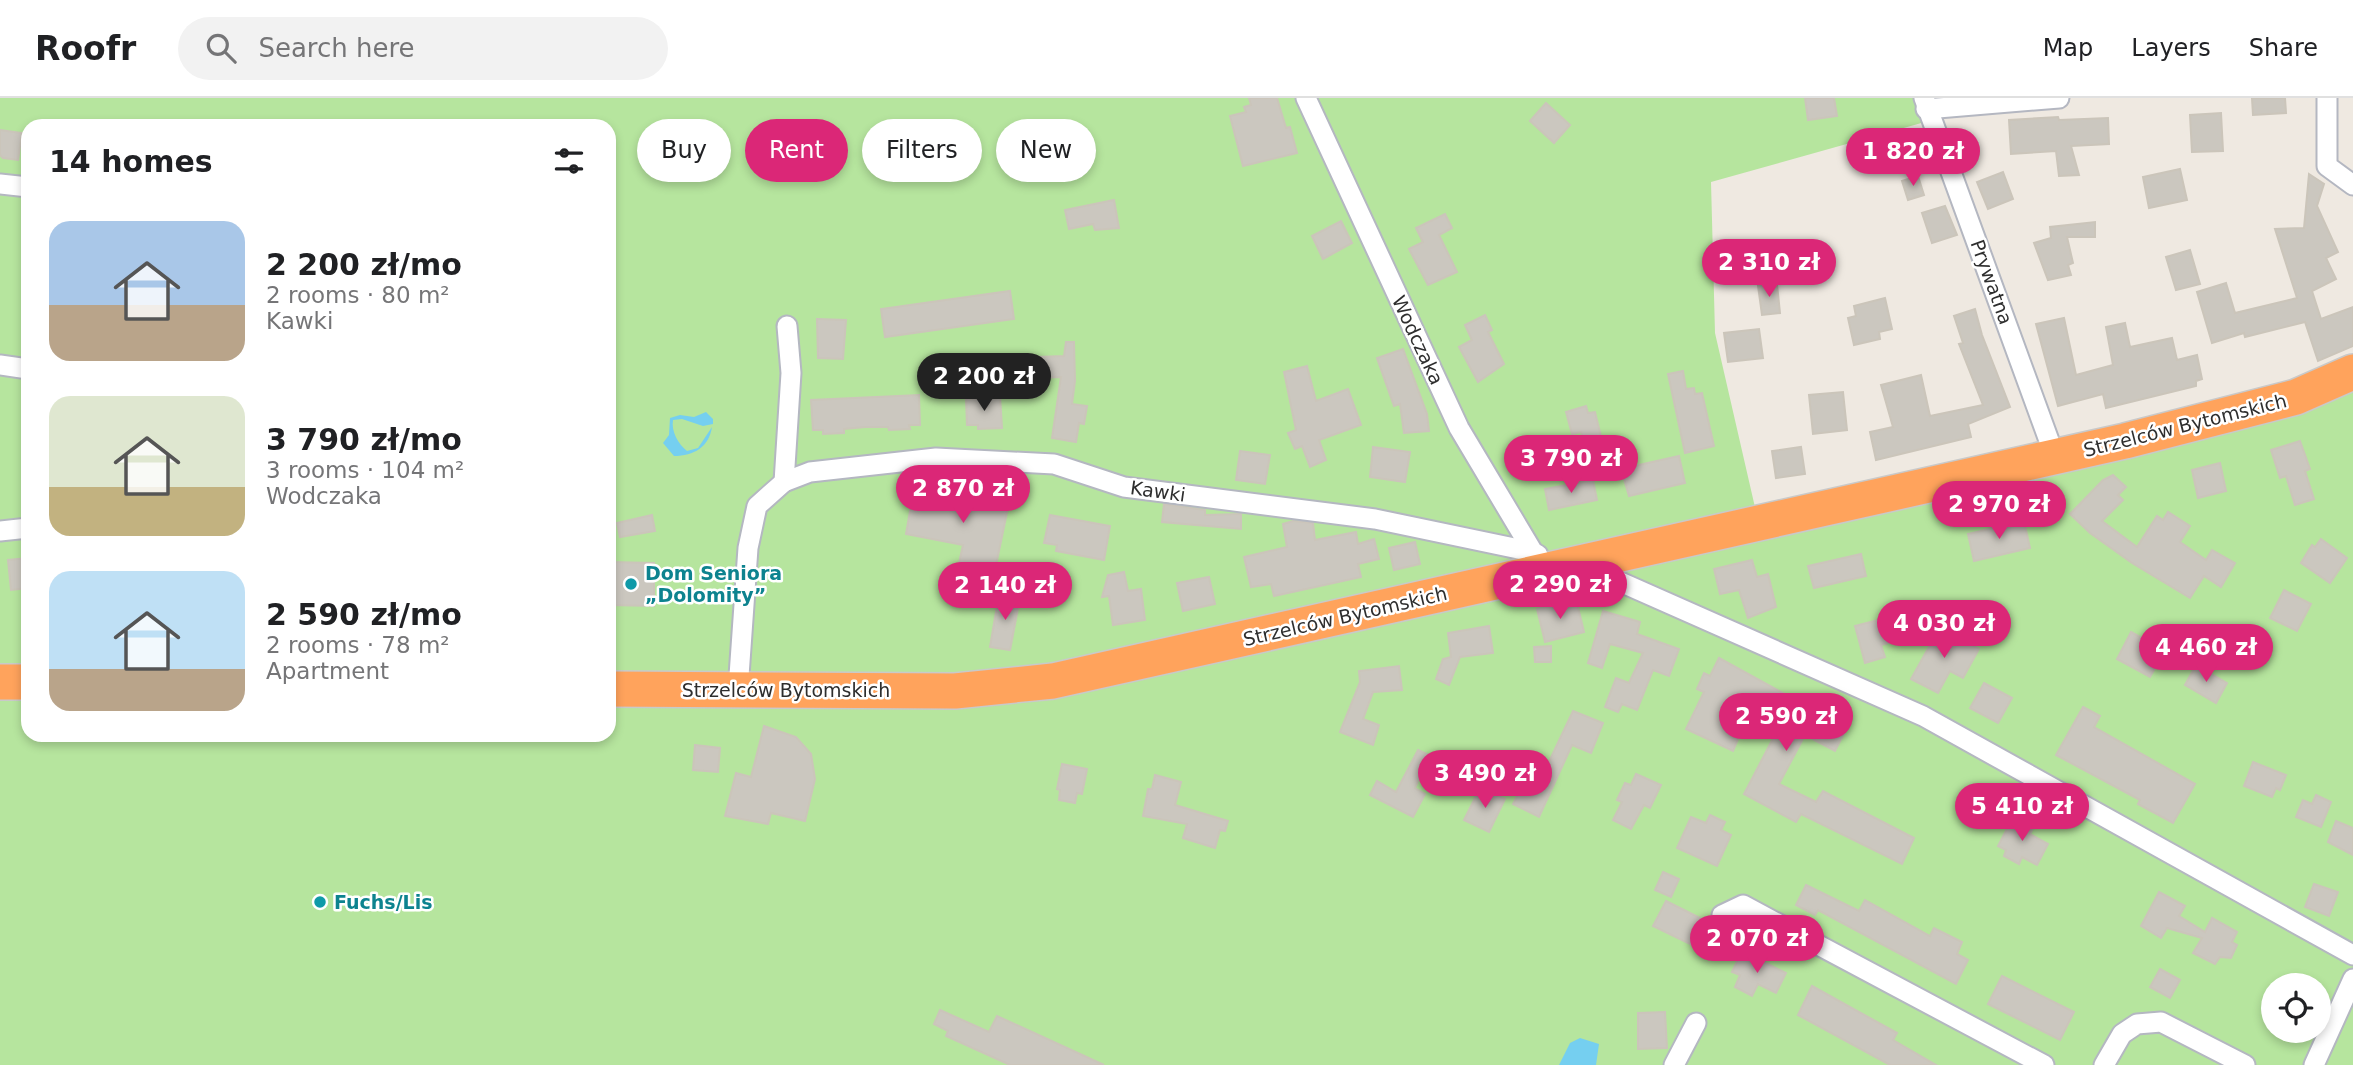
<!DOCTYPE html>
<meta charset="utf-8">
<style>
body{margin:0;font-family:"DejaVu Sans",sans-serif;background:#f2f2f2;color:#202124;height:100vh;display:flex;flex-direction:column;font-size:26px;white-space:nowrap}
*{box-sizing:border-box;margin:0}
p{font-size:23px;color:#757577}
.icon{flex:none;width:38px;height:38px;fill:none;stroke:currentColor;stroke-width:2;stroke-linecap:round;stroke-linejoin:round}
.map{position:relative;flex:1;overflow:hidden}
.panel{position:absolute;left:21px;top:21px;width:595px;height:623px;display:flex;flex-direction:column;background:#fff;border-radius:21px;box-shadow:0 4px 10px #0003}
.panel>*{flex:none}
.hud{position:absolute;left:637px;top:21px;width:665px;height:63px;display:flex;gap:14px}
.fabs{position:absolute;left:2261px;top:875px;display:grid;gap:14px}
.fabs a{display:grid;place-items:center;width:70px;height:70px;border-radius:50%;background:#fff;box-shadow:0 4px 10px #0003;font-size:35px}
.price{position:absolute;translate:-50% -60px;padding:0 16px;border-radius:24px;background:#db2777;color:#fff;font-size:23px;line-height:46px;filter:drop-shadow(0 2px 4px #0008)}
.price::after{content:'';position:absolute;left:50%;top:42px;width:21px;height:16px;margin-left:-10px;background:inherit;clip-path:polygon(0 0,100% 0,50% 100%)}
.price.active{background:#222;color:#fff}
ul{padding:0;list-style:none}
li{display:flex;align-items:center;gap:21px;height:175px;padding:0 28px}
li span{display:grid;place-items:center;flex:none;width:196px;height:140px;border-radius:21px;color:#555}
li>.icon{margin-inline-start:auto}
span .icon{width:84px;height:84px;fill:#fffc;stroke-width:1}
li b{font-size:30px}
h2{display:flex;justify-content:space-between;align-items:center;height:84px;padding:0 28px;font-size:30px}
.chip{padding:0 24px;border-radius:32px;background:#fff;box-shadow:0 4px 10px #0003;font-size:24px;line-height:63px}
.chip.active{background:#db2777;color:#fff}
header{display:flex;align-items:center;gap:42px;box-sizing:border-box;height:98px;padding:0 35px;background:#fff;border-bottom:2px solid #e0e0e0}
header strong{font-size:33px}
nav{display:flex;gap:38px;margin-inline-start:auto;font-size:24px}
.search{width:490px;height:63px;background:#f2f2f2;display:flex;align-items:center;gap:18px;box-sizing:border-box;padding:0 24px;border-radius:38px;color:#757577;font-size:26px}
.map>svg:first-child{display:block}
.green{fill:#b6e59e;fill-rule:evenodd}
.water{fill:#75cff0}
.building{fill:#cbc7bf;stroke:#cbc5ba;stroke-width:2}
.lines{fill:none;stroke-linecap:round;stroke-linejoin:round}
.street-casing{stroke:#b4b7c1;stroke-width:23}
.highway-casing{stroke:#c9c9c9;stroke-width:38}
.street{stroke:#fff;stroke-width:19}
.highway{stroke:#ffa35c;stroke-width:35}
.culture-dot{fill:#0f9aa8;stroke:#fff;stroke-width:2.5}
.labels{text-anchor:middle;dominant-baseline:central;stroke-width:5;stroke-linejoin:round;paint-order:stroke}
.street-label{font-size:19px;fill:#2e2e2e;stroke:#fff}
.culture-label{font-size:19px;font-weight:bold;fill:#0d838f;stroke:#fff;text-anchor:start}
</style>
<header>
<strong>Roofr</strong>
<div class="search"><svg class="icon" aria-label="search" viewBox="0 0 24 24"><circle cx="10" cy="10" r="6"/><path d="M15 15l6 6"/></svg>Search here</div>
<nav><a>Map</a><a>Layers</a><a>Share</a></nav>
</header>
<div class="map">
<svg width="2353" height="967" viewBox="0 0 2353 967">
<rect width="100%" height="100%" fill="#efe9e1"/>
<!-- green -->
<path class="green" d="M0 0H1920L1925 24 1711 84 1715 235 1757 418 2353 288V967H0ZM28 28H609V637H28ZM2273 887H2319V933H2273Z"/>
<!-- water -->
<g class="water">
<path d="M706 314 713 321V326L703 328 682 321 673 322C671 333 678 346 687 353L698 350 712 329C709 349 694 358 674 358L663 345 669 337 670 320 680 317 694 319Z"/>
<path d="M1580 940 1599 946 1596 967H1559L1570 945Z"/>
</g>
<!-- building -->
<g class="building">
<path d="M1249 0H1277L1286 30 1290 29 1297 55 1243 68 1230 18 1246 14 1244 9 1251 7Z"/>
<path d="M1805 0H1834L1837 18 1808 22Z"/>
<path d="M2252 0H2285L2286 15 2253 17Z"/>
<path d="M1546 5 1570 27 1554 45 1530 23Z"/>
<path d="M2221 15 2223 53 2192 54 2190 17Z"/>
<path d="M2058 19 2059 22 2108 20 2109 46 2071 48 2079 77 2059 78 2056 53 2011 56 2009 22Z"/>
<path d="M0 32 22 35 18 62 3 60 0 57Z"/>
<path d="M2180 71 2187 102 2149 110 2143 79Z"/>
<path d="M2003 74 2013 101 1988 111 1977 84Z"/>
<path d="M2309 76 2324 86 2317 108 2338 154 2326 160 2336 181 2312 193 2321 221 2353 209V248L2318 263 2305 224 2245 239 2244 235 2212 245 2197 194 2226 185 2235 215 2297 200 2275 131 2304 130Z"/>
<path d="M1918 78 1924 97 1908 102 1902 83Z"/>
<path d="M1114 102 1119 130 1095 132 1093 126 1069 131 1065 112Z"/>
<path d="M1945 108 1957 137 1932 145 1922 115Z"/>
<path d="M1445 116 1452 130 1439 137 1457 174 1428 187 1409 151 1423 144 1416 130Z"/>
<path d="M1341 123 1352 145 1323 161 1312 138Z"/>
<path d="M2095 124V139H2067L2073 165 2068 167 2071 177 2048 182 2034 145 2051 140 2050 129Z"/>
<path d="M2190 152 2200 186 2176 192 2166 159Z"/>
<path d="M1777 186 1780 215 1762 217 1758 188Z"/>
<path d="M1010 193 1014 221 885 239 881 211Z"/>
<path d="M1885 200 1892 231 1879 234 1880 241 1854 247 1848 220 1856 218 1854 208Z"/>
<path d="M1975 211 1982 237 2010 309 1968 326 1971 339 1876 362 1870 334 1893 329 1881 287 1921 277 1930 318 1983 307 1959 246 1963 245 1954 218Z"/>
<path d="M1485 217 1492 232 1488 234 1504 266 1478 284 1459 249 1472 242 1465 227Z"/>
<path d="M2064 220 2076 277 2113 267 2106 229 2125 225 2130 249 2172 240 2177 262 2197 257 2202 281 2196 283V288L2106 310 2103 296 2058 308 2036 226Z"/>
<path d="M817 221 846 222 843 261 818 260Z"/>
<path d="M1759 231 1763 260 1728 264 1724 235Z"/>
<path d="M1066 244H1074L1075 283 1072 306 1087 308 1084 326 1079 325 1076 344 1052 340 1061 279 1038 280 1037 259 1064 258Z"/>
<path d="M1403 251 1427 316 1429 333 1404 335 1400 306 1394 308 1377 260Z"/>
<path d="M1307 268 1316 303 1348 291 1361 327 1319 342 1326 362 1310 369 1302 348 1295 351 1288 335 1296 332 1284 274Z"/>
<path d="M1683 273 1686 291 1694 290 1695 296 1702 295 1714 348 1685 355 1668 276Z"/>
<path d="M1843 294 1847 332 1813 336 1809 297Z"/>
<path d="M919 297 920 327H909L910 331 889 332 888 329H865L844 331V335L823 336V332H813L811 302Z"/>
<path d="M1000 298 1002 330 978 331V327H967L966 301Z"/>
<path d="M1586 308 1588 315 1595 314 1607 363 1591 367 1581 334 1572 336 1566 314Z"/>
<path d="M2300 343 2310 371 2305 373 2314 401 2295 407 2286 378 2280 380 2271 352Z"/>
<path d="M1373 349 1410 354 1405 384 1370 379Z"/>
<path d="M1801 349 1805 376 1776 380 1772 353Z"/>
<path d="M1240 353 1270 357 1265 386 1236 382Z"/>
<path d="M1679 358 1685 385 1629 398 1621 371Z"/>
<path d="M2220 365 2226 393 2198 400 2192 372Z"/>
<path d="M2113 377 2126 389 2118 397 2123 402 2102 423 2137 449 2157 418 2163 422 2168 414 2190 428 2180 444 2206 462 2212 452 2235 465 2221 489 2204 478 2190 500 2132 465 2090 435 2070 416 2103 382Z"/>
<path d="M1593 382 1597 402 1549 412 1545 391Z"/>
<path d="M974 393 1010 400 995 472 959 465 963 447 906 436 913 396 971 407Z"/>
<path d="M1164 406 1205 412V417L1241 416V431L1162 424Z"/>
<path d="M652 417 655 433 620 439 617 425Z"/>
<path d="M1050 417 1110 428 1104 462 1056 453 1057 447 1044 445Z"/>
<path d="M1293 423 1313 425 1315 442 1356 434 1358 446 1374 441 1379 461 1358 466 1361 479 1274 498 1271 486 1251 489 1244 459 1287 449 1283 426Z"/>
<path d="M2024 423 2030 450 1974 463 1968 436Z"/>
<path d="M2321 441 2347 460 2330 485 2301 465 2312 447 2315 449Z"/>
<path d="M1415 444 1420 466 1394 472 1389 450Z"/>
<path d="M1861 456 1866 478 1814 490 1808 468Z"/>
<path d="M28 460V490L11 492 8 462Z"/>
<path d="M1752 462 1757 479 1768 476 1776 509 1748 520 1739 492 1720 496 1714 471Z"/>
<path d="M609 464 654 465V508L609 507Z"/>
<path d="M1124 474 1128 493 1141 491 1145 522 1113 527 1109 498 1102 499 1108 477Z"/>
<path d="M1209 479 1215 506 1183 513 1177 485Z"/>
<path d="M2284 492 2311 506 2297 533 2270 520Z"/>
<path d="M999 496 1020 500 1010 552 990 549Z"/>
<path d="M1576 501 1584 534 1545 544 1537 511Z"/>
<path d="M1929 509 1936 532 1881 547 1885 559 1865 565 1855 528Z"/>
<path d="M1603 513 1640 524 1637 536 1679 551 1669 578 1653 572 1637 612 1622 606 1618 614 1605 609 1616 580 1629 585 1643 555 1610 546 1602 570 1588 565Z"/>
<path d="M1489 528 1493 555 1460 559 1449 587 1436 581 1443 561 1451 559 1448 535Z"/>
<path d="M1940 529 1979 551 1963 580 1950 573 1938 595 1911 581Z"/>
<path d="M2131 534 2151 545 2152 541 2163 547 2165 553 2150 579 2117 561Z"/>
<path d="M1551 548V564H1535L1534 549Z"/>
<path d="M1719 560 1812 611 1815 605 1850 624 1835 653 1805 637 1779 686 1816 704 1823 693 1914 740 1902 766 1801 716 1796 724 1744 696 1780 627 1751 611 1733 653 1686 631 1704 594 1697 591 1704 575 1710 578Z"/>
<path d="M2196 567 2227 585 2216 605 2185 587Z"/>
<path d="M1399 568 1402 592 1373 594 1363 621 1379 627 1373 647 1340 634 1360 584 1359 573Z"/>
<path d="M1984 585 2012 600 1998 625 1970 610Z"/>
<path d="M2083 609 2100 618 2094 629 2195 686 2173 725 2138 706 2140 702 2056 657Z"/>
<path d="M1573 613 1603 625 1591 655 1572 647 1539 719 1513 706 1525 683 1537 689Z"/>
<path d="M764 628 796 639 811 656 815 681 805 723 771 715 768 726 725 718 736 675 751 679Z"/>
<path d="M695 647 720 650 718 674 693 672Z"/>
<path d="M1418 652 1429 657 1415 690 1425 696 1413 719 1370 697 1377 683 1396 694Z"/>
<path d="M2253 664 2286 677 2280 692 2276 690 2272 699 2244 688Z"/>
<path d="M1062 666 1087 671 1082 696 1077 695 1075 705 1059 702 1060 692 1057 691Z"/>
<path d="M1636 676 1661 687 1650 710 1644 707 1631 731 1613 722 1622 704 1617 702 1625 685 1631 687Z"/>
<path d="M1155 677 1181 684 1175 707 1228 723 1225 733 1220 732 1215 750 1183 740 1187 726 1143 718 1148 691H1152Z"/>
<path d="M1480 690 1505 701 1489 734 1464 722Z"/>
<path d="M2316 697 2331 704 2321 729 2296 719 2303 702 2312 706Z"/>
<path d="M1710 717 1725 724 1721 732 1731 737 1717 768 1677 750 1691 719 1706 725Z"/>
<path d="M2013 719 2033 730 2030 736 2048 746 2037 767 2022 759 2019 766 2004 758 2006 752 1998 748Z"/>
<path d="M2336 723 2353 730V757L2328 744Z"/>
<path d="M1663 774 1679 781 1671 799 1655 792Z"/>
<path d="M2314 786 2338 794 2329 818 2305 809Z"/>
<path d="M1806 787 1859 813 1865 802 1930 838 1934 830 1962 844 1957 856 1968 862 1956 886 1818 812 1815 817 1796 807Z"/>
<path d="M2159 794 2185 808 2179 818 2205 834 2212 820 2237 834 2232 844 2237 847 2231 860 2220 859 2215 866 2193 855 2202 840 2167 830 2161 840 2141 828Z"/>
<path d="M1666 803 1704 822 1692 847 1653 828Z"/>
<path d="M1742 853 1786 875 1776 895 1758 886 1752 898 1735 889 1740 877 1732 874Z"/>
<path d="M2160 871 2180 882 2170 900 2150 889Z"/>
<path d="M2002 878 2074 914 2060 942 1988 906Z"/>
<path d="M1812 888 1897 935 1893 942 1936 967H1890L1798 917Z"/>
<path d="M940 912 989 934 997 918 1104 967H1010L946 938 948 933 934 926Z"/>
<path d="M1665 914 1667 950 1638 951V915Z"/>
</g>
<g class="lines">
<defs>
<g id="street">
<path d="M1306 0 1459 330 1533 454 1538 457"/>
<path d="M1924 0 2055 359"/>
<path d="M2327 0V68L2353 87"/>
<path d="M1926 11 2059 0"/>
<path d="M0 86 28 89"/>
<path d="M0 267 28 271"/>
<path d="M784 384 791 275 787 228"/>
<path d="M0 433 28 430"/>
<path d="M1593 464 1600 475 1923 618 2353 857"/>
<path d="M738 592 748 450 757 408 784 384 810 374 936 360 1054 366 1124 389 1375 421 1533 454"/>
<path d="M1722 817 1743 807 2044 967"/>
<path d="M1674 967 1696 925"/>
<path d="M2104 967 2122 936 2137 926 2161 924 2245 967"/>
<path d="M2314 967 2353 881"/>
</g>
<g id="highway">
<path d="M0 584H28"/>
<path d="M609 591 955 593 1053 583 2125 343 2296 299 2353 274"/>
</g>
</defs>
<!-- street casing -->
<use href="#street" class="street-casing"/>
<!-- highway casing -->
<use href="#highway" class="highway-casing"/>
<!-- street -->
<use href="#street" class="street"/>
<!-- highway -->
<use href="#highway" class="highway"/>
</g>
<!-- markers -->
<g class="culture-dot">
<circle cx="631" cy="486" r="7"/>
<circle cx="320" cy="804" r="7"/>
</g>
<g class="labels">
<!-- street labels -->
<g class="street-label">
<text transform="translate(1992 184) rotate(70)">Prywatna</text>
<text transform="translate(1418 242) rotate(65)">Wodczaka</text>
<text transform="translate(2185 327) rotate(-14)">Strzelców Bytomskich</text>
<text transform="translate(1158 393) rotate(8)">Kawki</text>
<text transform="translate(1345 518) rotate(-13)">Strzelców Bytomskich</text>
<text x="786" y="592">Strzelców Bytomskich</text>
</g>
<!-- culture labels -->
<g class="culture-label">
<text x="645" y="475">Dom Seniora<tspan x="645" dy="22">„Dolomity”</tspan></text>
<text x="334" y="804">Fuchs/Lis</text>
</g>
</g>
</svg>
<div class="fabs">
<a><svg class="icon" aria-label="locate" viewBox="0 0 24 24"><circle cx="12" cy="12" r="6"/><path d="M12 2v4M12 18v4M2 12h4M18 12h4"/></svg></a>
</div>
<b class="price" style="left:1913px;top:90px">1 820 zł</b>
<b class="price" style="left:1769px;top:201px">2 310 zł</b>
<b class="price active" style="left:984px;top:315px">2 200 zł</b>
<b class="price" style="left:1571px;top:397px">3 790 zł</b>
<b class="price" style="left:963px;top:427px">2 870 zł</b>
<b class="price" style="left:1999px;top:443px">2 970 zł</b>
<b class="price" style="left:1560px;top:523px">2 290 zł</b>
<b class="price" style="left:1005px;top:524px">2 140 zł</b>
<b class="price" style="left:1944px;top:562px">4 030 zł</b>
<b class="price" style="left:2206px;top:586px">4 460 zł</b>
<b class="price" style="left:1786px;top:655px">2 590 zł</b>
<b class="price" style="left:1485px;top:712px">3 490 zł</b>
<b class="price" style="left:2022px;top:745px">5 410 zł</b>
<b class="price" style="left:1757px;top:877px">2 070 zł</b>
<div class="hud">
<a class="chip">Buy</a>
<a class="chip active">Rent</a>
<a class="chip">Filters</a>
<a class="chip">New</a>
</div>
<section class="panel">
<h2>14 homes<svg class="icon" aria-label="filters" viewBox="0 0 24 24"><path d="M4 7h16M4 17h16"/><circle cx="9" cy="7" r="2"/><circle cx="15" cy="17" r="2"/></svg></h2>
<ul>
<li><span style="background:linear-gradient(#a9c7e8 60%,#b9a48a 0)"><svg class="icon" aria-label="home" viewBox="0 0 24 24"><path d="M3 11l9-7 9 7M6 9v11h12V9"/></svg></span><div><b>2 200 zł/mo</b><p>2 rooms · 80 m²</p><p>Kawki</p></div></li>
<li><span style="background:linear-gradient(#dfe7d0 65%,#c2b280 0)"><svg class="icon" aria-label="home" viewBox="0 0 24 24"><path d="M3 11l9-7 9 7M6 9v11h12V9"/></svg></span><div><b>3 790 zł/mo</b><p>3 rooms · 104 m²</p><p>Wodczaka</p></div></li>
<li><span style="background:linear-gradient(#bfe0f5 70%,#b9a48a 0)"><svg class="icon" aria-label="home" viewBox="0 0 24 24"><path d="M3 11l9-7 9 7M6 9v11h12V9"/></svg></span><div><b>2 590 zł/mo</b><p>2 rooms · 78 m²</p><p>Apartment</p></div></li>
</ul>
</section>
</div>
